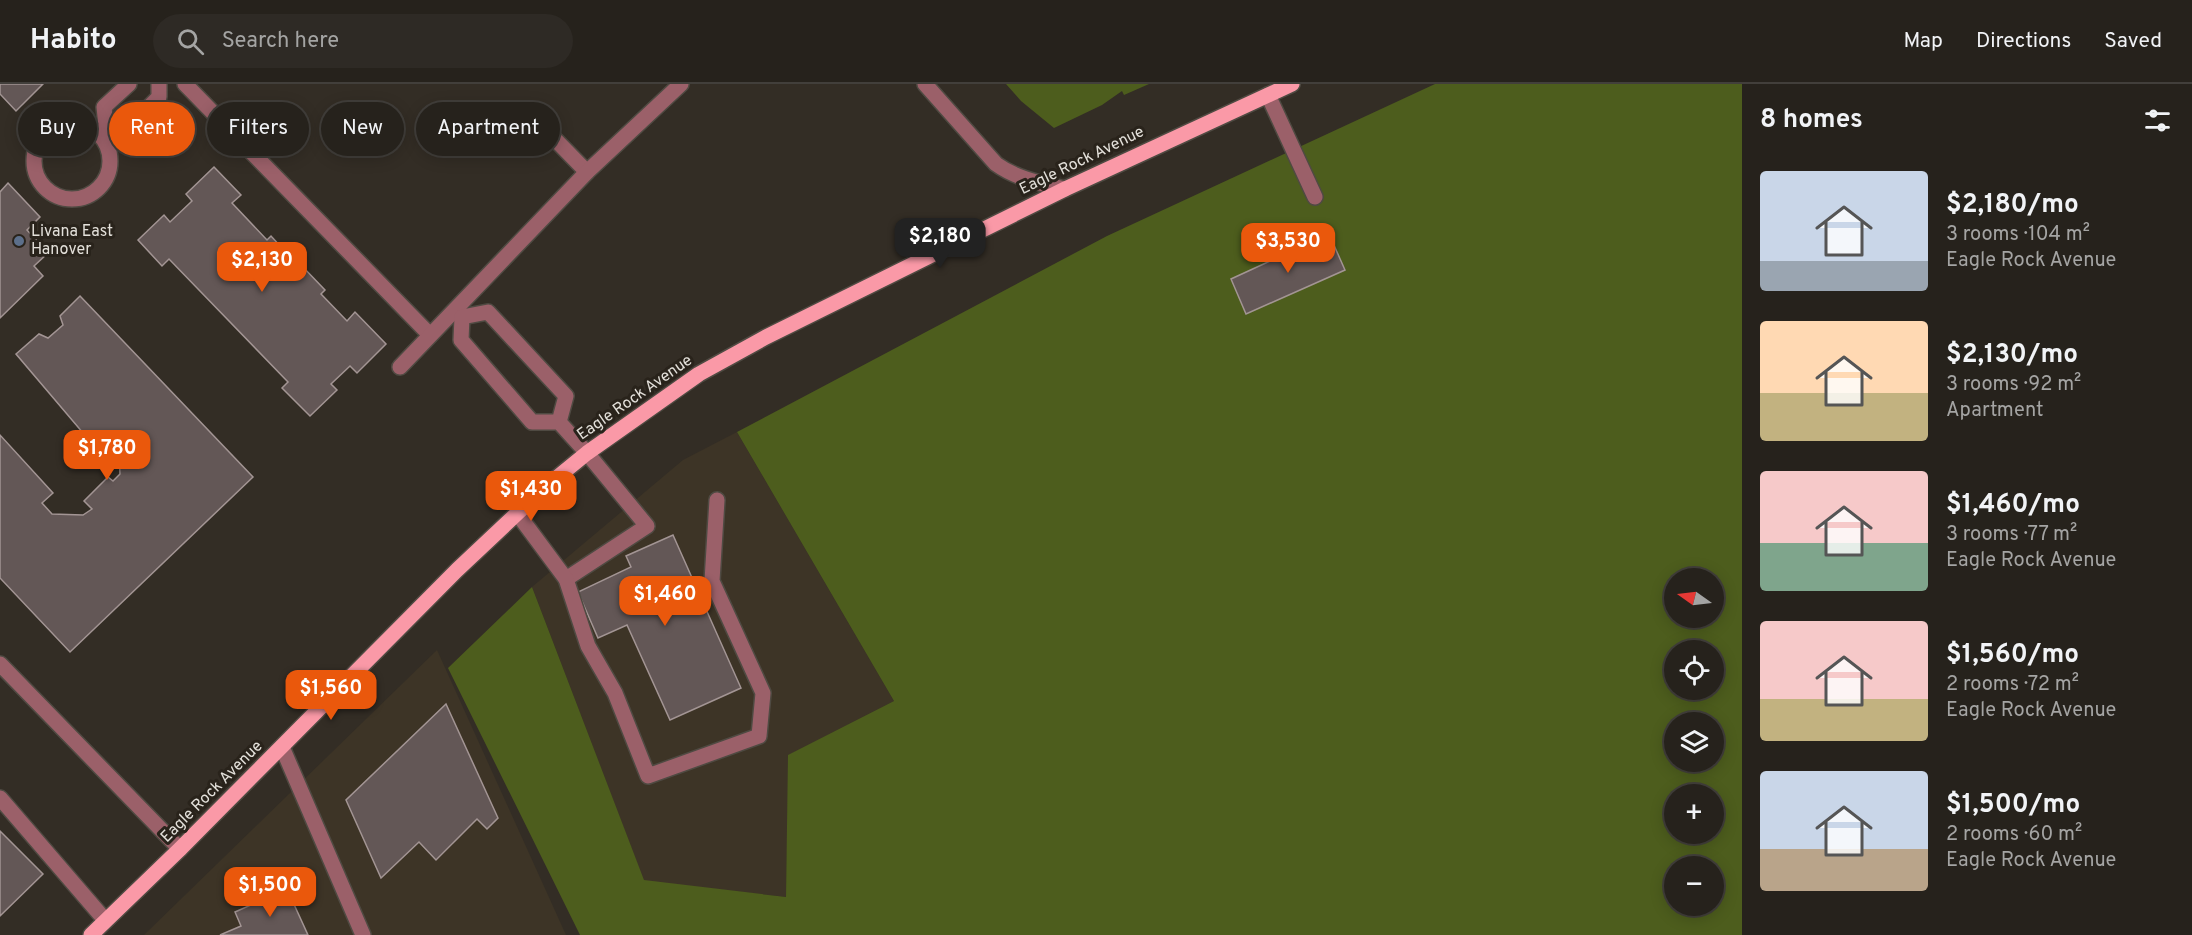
<!DOCTYPE html>
<meta charset="utf-8">
<style>
body{margin:0;font-family:Overpass,sans-serif;background:#2e2a25;color:#f1f3f6;height:100vh;display:flex;flex-direction:column;font-size:22px;white-space:nowrap}
*{box-sizing:border-box;margin:0}
p{font-size:20px;color:#a4a4a3}
.icon{flex:none;width:33px;height:33px;fill:none;stroke:currentColor;stroke-width:2;stroke-linecap:round;stroke-linejoin:round}
.map{position:relative;flex:1;overflow:hidden}
.sheet{display:flex;flex-direction:column;background:#26221c;width:450px}
.sheet>*{flex:none}
.hud{position:absolute;left:18px;top:18px;width:570px;height:54px;display:flex;gap:12px}
.needle{width:39px;rotate:284deg}
.controls{position:absolute;left:1664px;top:484px;display:grid;gap:12px}
.controls a{display:grid;place-items:center;width:60px;height:60px;border-radius:50%;background:#26221c;box-shadow:0 3px 15px #0003,0 0 0 2px #423f3b;font-size:30px}
.price{position:absolute;translate:-50% -51px;padding:0 14px;border-radius:12px;background:#ea580c;color:#fff;font-size:20px;line-height:39px;filter:drop-shadow(0 2px 3px #0008)}
.price::after{content:'';position:absolute;left:50%;top:36px;width:18px;height:14px;margin-left:-9px;background:inherit;clip-path:polygon(0 0,100% 0,50% 100%)}
.price.current{background:#222;color:#fff}
ul{padding:0;list-style:none}
li{display:flex;align-items:center;gap:18px;height:150px;padding:0 18px}
li span{display:grid;place-items:center;flex:none;width:168px;height:120px;border-radius:6px;color:#555}
li>.icon{margin-inline-start:auto}
span .icon{width:72px;height:72px;fill:#fffc;stroke-width:1}
li b{font-size:26px}
h2{display:flex;justify-content:space-between;align-items:center;height:72px;padding:0 18px;font-size:26px}
.pill{padding:0 21px;border-radius:27px;background:#26221c;box-shadow:0 3px 15px #0003,0 0 0 2px #423f3b;font-size:21px;line-height:54px}
.pill.current{background:#ea580c;color:#fff}
header{display:flex;align-items:center;gap:36px;box-sizing:border-box;height:84px;padding:0 30px;background:#26221c;border-bottom:2px solid #423f3b}
header strong{font-size:28px}
nav{display:flex;gap:33px;margin-inline-start:auto;font-size:21px}
.search{width:420px;height:54px;background:#2e2a25;display:flex;align-items:center;gap:15px;box-sizing:border-box;padding:0 21px;border-radius:33px;color:#a4a4a3;font-size:22px}
main{display:flex;flex:1;min-height:0}
.map>svg:first-child{display:block}
.built{fill:#3d3426}
.forest{fill:#4d5d1d;fill-rule:evenodd}
.building{fill:#635756;stroke:#a39594;stroke-width:1.5}
.lines{fill:none;stroke-linecap:round;stroke-linejoin:round}
.minor-casing{stroke:#4f4a42;stroke-width:18}
.major-casing{stroke:#4f4a42;stroke-width:18}
.minor{stroke:#9b6069;stroke-width:15}
.major{stroke:#fa99a7;stroke-width:15}
.service-dot{fill:#5c6f8a;stroke:#29231b;stroke-width:2}
.labels{text-anchor:middle;dominant-baseline:central;stroke-width:6;stroke-linejoin:round;paint-order:stroke}
.street-label{font-size:16px;fill:#e3e0da;stroke:#29231b}
.poi-label{font-size:16px;fill:#e3e0da;stroke:#29231b;text-anchor:start}
</style>
<header>
<strong>Habito</strong>
<div class="search"><svg class="icon" aria-label="search" viewBox="0 0 24 24"><circle cx="10" cy="10" r="6"/><path d="M15 15l6 6"/></svg>Search here</div>
<nav><a>Map</a><a>Directions</a><a>Saved</a></nav>
</header>
<main>
<div class="map">
<svg width="1742" height="851" viewBox="0 0 1742 851">
<rect width="100%" height="100%" fill="#332d25"/>
<!-- built -->
<g class="built">
<path d="M737 348 894 617 789 671 786 813 644 797 532 503 683 376Z"/>
<path d="M437 566 566 851H144Z"/>
</g>
<!-- forest -->
<g class="forest">
<path d="M1006 0H1149L1124 11 1122 7 1102 21 1054 44 1021 17Z"/>
<path d="M1435 0H1742V851H580L448 584 532 503 644 796 786 813 788 671 894 617 737 348 1107 152ZM1674 495H1713V534H1674ZM1674 567H1713V606H1674ZM1674 639H1713V678H1674ZM1674 711H1713V750H1674ZM1674 783H1713V822H1674Z"/>
</g>
<!-- building -->
<g class="building">
<path d="M0 0H43L16 27 0 10Z"/>
<path d="M214 83 241 111 232 119 267 156 271 152 293 176 290 179 297 187 302 182 325 206 321 210 347 237 355 228 386 260 357 289 350 282 331 300 337 306 310 332 282 304 288 298 169 175 162 182 138 156 164 131 170 138 192 117 186 110Z"/>
<path d="M8 99 40 133 27 146 48 169 34 182 43 192 0 234V108Z"/>
<path d="M1329 150 1345 186 1246 230 1231 195Z"/>
<path d="M80 212 253 393 70 568 0 494V351L53 409 42 419 52 430 83 431 92 425 84 417 108 393 113 397 120 390 119 368 111 359 100 369 16 270 39 250 48 254 63 241 60 232Z"/>
<path d="M673 451 741 604 670 636 627 541 598 554 578 508 631 483 626 472Z"/>
<path d="M446 620 498 734 487 745 477 735 436 776 419 758 381 794 346 716Z"/>
<path d="M0 747 43 790 0 832Z"/>
<path d="M287 805 308 851H220L241 842 235 828Z"/>
</g>
<g class="lines">
<defs>
<g id="minor">
<path d="M129 0 104 23 106 42 127 45 159 13V0"/>
<path d="M185 0 430 251"/>
<path d="M925 0 996 80C1017 95 1040 99 1065 105"/>
<path d="M1268 11 1315 113"/>
<circle cx="72" cy="77" r="38"/>
<path d="M543 43 587 88"/>
<path d="M400 283 587 88 681 0"/>
<path d="M559 338 566 312 488 228 462 233 461 256 532 338H559L587 369 647 442 566 495"/>
<path d="M517 429 566 495 588 562 615 609 648 692 759 652 763 609 712 497 717 416"/>
<path d="M0 580 180 765"/>
<path d="M282 663 363 851"/>
<path d="M0 714 105 836"/>
</g>
<path id="major" d="M91 851 180 765 457 486 543 405 587 369 699 290 766 253 1065 105 1292 0"/>
</defs>
<!-- minor casing -->
<use href="#minor" class="minor-casing"/>
<!-- major casing -->
<use href="#major" class="major-casing"/>
<!-- minor -->
<use href="#minor" class="minor"/>
<!-- major -->
<use href="#major" class="major"/>
</g>
<!-- markers -->
<circle class="service-dot" cx="19" cy="157" r="6"/>
<g class="labels">
<!-- street labels -->
<g class="street-label">
<text transform="translate(1082 77) rotate(-26)">Eagle Rock Avenue</text>
<text transform="translate(635 314) rotate(-35)">Eagle Rock Avenue</text>
<text transform="translate(212 708) rotate(-45)">Eagle Rock Avenue</text>
</g>
<!-- poi labels -->
<g class="poi-label">
<text x="31" y="148">Livana East<tspan x="31" dy="18">Hanover</tspan></text>
</g>
</g>
</svg>
<div class="controls">
<a><svg class="needle" viewBox="-14 -14 28 28"><path d="M0-13l5 13h-10z" fill="#e53935"/><path d="M0 13l5-13h-10z" fill="#a4a4a3"/></svg></a>
<a><svg class="icon" aria-label="locate" viewBox="0 0 24 24"><circle cx="12" cy="12" r="6"/><path d="M12 2v4M12 18v4M2 12h4M18 12h4"/></svg></a>
<a><svg class="icon" aria-label="layers" viewBox="0 0 24 24"><path d="M12 4l9 5-9 5-9-5zM3 14l9 5 9-5"/></svg></a>
<a>+</a>
<a>−</a>
</div>
<b class="price current" style="left:940px;top:185px">$2,180</b>
<b class="price" style="left:1288px;top:190px">$3,530</b>
<b class="price" style="left:262px;top:209px">$2,130</b>
<b class="price" style="left:107px;top:397px">$1,780</b>
<b class="price" style="left:531px;top:438px">$1,430</b>
<b class="price" style="left:665px;top:543px">$1,460</b>
<b class="price" style="left:331px;top:637px">$1,560</b>
<b class="price" style="left:270px;top:834px">$1,500</b>
<div class="hud">
<a class="pill">Buy</a>
<a class="pill current">Rent</a>
<a class="pill">Filters</a>
<a class="pill">New</a>
<a class="pill">Apartment</a>
</div>
</div>
<section class="sheet">
<h2>8 homes<svg class="icon" aria-label="filters" viewBox="0 0 24 24"><path d="M4 7h16M4 17h16"/><circle cx="9" cy="7" r="2"/><circle cx="15" cy="17" r="2"/></svg></h2>
<ul>
<li><span style="background:linear-gradient(#c9d6e8 75%,#9aa5b1 0)"><svg class="icon" aria-label="home" viewBox="0 0 24 24"><path d="M3 11l9-7 9 7M6 9v11h12V9"/></svg></span><div><b>$2,180/mo</b><p>3 rooms · 104 m²</p><p>Eagle Rock Avenue</p></div></li>
<li><span style="background:linear-gradient(#ffd9b3 60%,#c2b280 0)"><svg class="icon" aria-label="home" viewBox="0 0 24 24"><path d="M3 11l9-7 9 7M6 9v11h12V9"/></svg></span><div><b>$2,130/mo</b><p>3 rooms · 92 m²</p><p>Apartment</p></div></li>
<li><span style="background:linear-gradient(#f6c9c9 60%,#7fa58c 0)"><svg class="icon" aria-label="home" viewBox="0 0 24 24"><path d="M3 11l9-7 9 7M6 9v11h12V9"/></svg></span><div><b>$1,460/mo</b><p>3 rooms · 77 m²</p><p>Eagle Rock Avenue</p></div></li>
<li><span style="background:linear-gradient(#f6c9c9 65%,#c2b280 0)"><svg class="icon" aria-label="home" viewBox="0 0 24 24"><path d="M3 11l9-7 9 7M6 9v11h12V9"/></svg></span><div><b>$1,560/mo</b><p>2 rooms · 72 m²</p><p>Eagle Rock Avenue</p></div></li>
<li><span style="background:linear-gradient(#c9d6e8 65%,#b9a48a 0)"><svg class="icon" aria-label="home" viewBox="0 0 24 24"><path d="M3 11l9-7 9 7M6 9v11h12V9"/></svg></span><div><b>$1,500/mo</b><p>2 rooms · 60 m²</p><p>Eagle Rock Avenue</p></div></li>
</ul>
</section>
</main>
